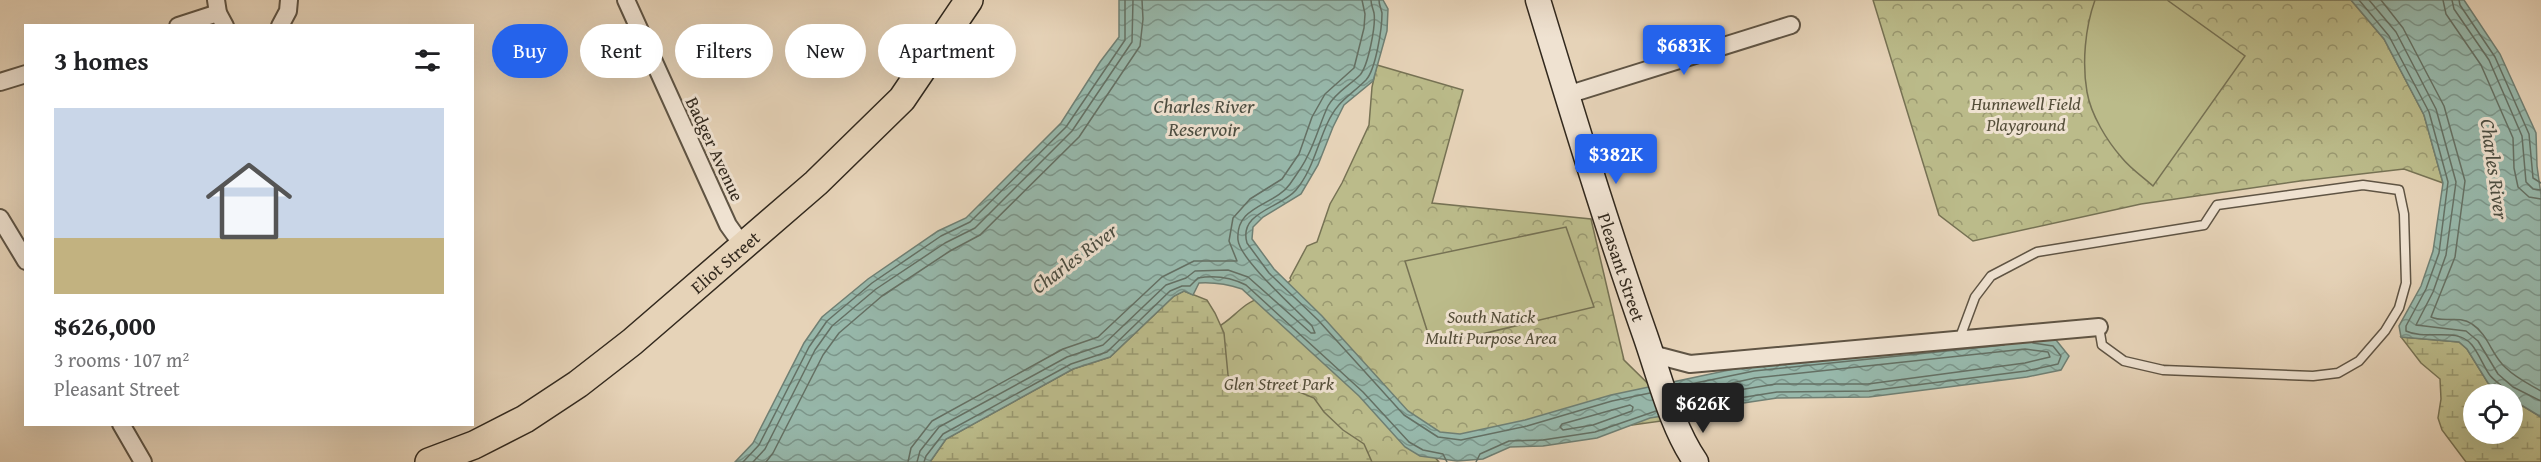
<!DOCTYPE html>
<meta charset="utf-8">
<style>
body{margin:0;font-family:"Gentium Book Plus",serif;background:#f2f2f2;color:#202124;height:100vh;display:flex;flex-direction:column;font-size:22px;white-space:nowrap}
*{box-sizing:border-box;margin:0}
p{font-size:20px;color:#757577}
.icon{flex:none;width:33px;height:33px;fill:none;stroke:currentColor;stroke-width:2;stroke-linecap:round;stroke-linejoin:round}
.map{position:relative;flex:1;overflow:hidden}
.sheet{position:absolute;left:24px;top:24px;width:450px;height:402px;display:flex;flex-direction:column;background:#fff;border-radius:0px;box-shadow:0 6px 24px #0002}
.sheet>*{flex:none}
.guide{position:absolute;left:492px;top:24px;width:570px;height:54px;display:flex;gap:12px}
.tools{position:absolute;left:2463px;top:384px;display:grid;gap:12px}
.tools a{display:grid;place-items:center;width:60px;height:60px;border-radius:50%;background:#fff;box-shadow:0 6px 24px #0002;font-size:30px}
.price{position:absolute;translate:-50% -51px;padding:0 14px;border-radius:6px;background:#2563eb;color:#fff;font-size:20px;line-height:39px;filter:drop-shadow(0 2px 3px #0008)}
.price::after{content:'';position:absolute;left:50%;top:36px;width:18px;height:14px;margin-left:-9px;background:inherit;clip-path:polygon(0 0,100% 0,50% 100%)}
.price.current{background:#222;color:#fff}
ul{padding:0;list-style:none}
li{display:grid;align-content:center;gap:12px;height:318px;padding:0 30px}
li span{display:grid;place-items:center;height:186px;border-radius:0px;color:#555}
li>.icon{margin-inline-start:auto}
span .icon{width:108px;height:108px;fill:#fffc;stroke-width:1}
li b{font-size:26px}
h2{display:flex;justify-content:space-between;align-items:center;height:72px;padding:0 30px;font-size:26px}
.chip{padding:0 21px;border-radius:27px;background:#fff;box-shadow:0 6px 24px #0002;font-size:21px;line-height:54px}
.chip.current{background:#2563eb;color:#fff}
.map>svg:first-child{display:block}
.forest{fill:url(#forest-crowns);stroke:#767254;stroke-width:1.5}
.wetland{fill:url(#wetland-marsh);stroke:#767254;stroke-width:1.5}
.pitch{fill:#bbbb8a;stroke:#767254;stroke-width:1.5}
.water{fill:url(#water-waves);stroke:#6f7f73;stroke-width:1.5}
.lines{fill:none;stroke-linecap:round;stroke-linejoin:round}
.shore{stroke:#647064;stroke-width:1.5}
.lane-casing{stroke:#5f5444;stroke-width:11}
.street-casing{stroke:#5f5444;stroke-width:20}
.secondary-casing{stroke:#32291e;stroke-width:27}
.primary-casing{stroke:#32291e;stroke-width:30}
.lane{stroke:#efe2d1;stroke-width:8}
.street{stroke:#efe2d1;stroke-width:16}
.secondary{stroke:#efe2d1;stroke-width:24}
.primary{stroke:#e6d3b8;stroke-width:27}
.labels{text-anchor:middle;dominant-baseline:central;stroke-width:6;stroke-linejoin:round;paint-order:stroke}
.park-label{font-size:18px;font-style:italic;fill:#544e39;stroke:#efe2d1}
.street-label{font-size:18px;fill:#32291e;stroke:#efe2d1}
.water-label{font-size:20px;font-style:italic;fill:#4b4d41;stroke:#efe2d1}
</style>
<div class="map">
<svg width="2541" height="462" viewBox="0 0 2541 462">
<defs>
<pattern id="forest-crowns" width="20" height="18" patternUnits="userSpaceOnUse" patternTransform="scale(1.5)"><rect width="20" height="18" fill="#bbbb8a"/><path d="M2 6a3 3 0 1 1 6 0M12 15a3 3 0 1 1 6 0" fill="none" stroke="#999870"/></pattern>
<pattern id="wetland-marsh" width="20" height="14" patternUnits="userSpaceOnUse" patternTransform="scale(1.5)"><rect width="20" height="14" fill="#bbbb8a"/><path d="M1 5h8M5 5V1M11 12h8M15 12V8" fill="none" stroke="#999870"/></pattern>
<pattern id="water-waves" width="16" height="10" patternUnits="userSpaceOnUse" patternTransform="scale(1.5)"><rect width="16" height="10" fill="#97b8ab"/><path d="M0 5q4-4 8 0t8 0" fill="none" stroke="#7c968b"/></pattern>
</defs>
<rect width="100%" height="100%" fill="#e6d3b8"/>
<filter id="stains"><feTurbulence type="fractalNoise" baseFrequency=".00333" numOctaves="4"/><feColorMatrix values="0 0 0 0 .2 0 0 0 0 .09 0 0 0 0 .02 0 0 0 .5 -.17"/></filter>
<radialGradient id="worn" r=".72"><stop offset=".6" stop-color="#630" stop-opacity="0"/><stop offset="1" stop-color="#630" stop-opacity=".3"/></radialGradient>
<!-- forest -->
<g class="forest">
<path d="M1873 0H2351L2384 39 2424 115 2443 183 2404 169 2300 181 2141 204 1973 241 1939 215Z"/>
<path d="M1377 65 1463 90 1432 203 1591 219 1624 360 1683 418 1431 453 1439 462H1031L1216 328C1228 322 1235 313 1246 305 1260 295 1278 294 1291 280L1290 278 1307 246 1317 242 1330 204 1342 183 1369 125 1372 87Z"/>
</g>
<!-- wetland -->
<g class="wetland">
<path d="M1184 291 1207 300 1215 313 1224 333 1228 375 1237 391H1297L1314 398 1324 412 1343 430 1364 444 1372 462H930L946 439 1073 369 1110 357 1174 296Z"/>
<path d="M2401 337 2459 342 2467 349 2488 383 2503 394H2474V434H2512L2513 400 2541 417V462H2466L2442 430 2438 418 2441 399 2440 379 2421 363Z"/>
</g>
<!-- pitch -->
<g class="pitch">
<path d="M2095 0H2167L2245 56 2153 186C2143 177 2131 169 2122 158 2107 141 2091 115 2087 92 2082 63 2085 28 2095 0Z"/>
<path d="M1566 227 1594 307 1432 346 1405 261Z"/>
</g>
<!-- water -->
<g class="water">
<path d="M1119 0H1383L1388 9 1387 31 1373 81 1344 105 1333 127 1318 165 1301 194 1263 217 1253 227 1252 239 1274 269 1322 316 1408 411 1440 432 1460 434 1525 420 1611 395 1753 365 2025 336 2056 340 2069 356 2061 370 2027 377 1869 397 1777 398 1730 405 1650 418 1597 438 1543 446 1510 447 1483 459 1457 461 1420 456 1405 447 1359 396 1242 289C1227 284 1215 282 1199 283L1193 295 1184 291 1174 296 1110 357 1073 369 946 439 930 462H735L753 443 804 343 822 317 868 279 938 231 966 218 1061 123 1100 62 1119 37Z"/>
<path d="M2351 0H2464L2500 54 2536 133 2537 166 2541 195V417L2513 400 2512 394H2503L2488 383 2467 349 2459 342 2401 337 2399 326 2421 286 2433 251 2443 183 2424 115 2384 39Z"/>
</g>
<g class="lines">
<!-- shore -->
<g class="shore">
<path d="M1379 0C1379 5 1381 8 1382 13 1382 28 1376 69 1366 80 1349 97 1338 100 1327 124 1317 146 1312 171 1296 190 1281 208 1238 212 1247 243L1269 273 1318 320 1404 415 1438 437 1461 440 1527 426 1612 401 1650 393"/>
<path d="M2359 0 2389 36 2429 112 2448 182 2439 253 2426 289 2406 326V331C2426 341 2457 326 2472 345 2479 354 2483 365 2489 374 2494 382 2505 385 2506 394"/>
<path d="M2369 0 2396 32 2436 109 2456 182 2446 255 2433 292 2416 325 2466 331 2478 341 2498 374 2513 387 2541 401"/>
<path d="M2381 0 2403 28 2444 106 2465 181 2455 257 2431 317C2443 323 2459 315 2472 324 2489 335 2491 355 2506 368 2516 378 2529 384 2541 391"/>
<path d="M2443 0 2446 14 2481 65 2513 138 2514 168 2518 187 2529 197 2541 199"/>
<path d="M2452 0 2454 9 2489 60 2522 136 2526 182 2533 189 2541 190"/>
<path d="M2459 0 2460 5 2495 57 2529 134 2533 178 2541 183"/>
<path d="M2025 349 2048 352 2050 357 2025 363 1868 384H1776L1701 396 1698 393 1700 390 1755 378Z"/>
<path d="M1676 387 1754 371 2004 345"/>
<path d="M1630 405 1633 407 1632 411 1593 425 1563 430 1560 427 1562 424Z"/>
<path d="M1683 407 1777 392 1869 391 2026 371 2058 364 2061 356 2053 346 2033 343"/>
<path d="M743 462 759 445 809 347 827 321 872 283 941 236 970 222 1066 127 1125 40V0"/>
<path d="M753 462 765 449 815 350 832 326 876 289 945 243 975 228 1072 131 1132 42 1133 0"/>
<path d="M766 462 773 453 823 355 839 333 882 296 950 251 980 235 1079 137 1140 46 1143 19 1142 0"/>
<path d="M908 462 911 448 932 421 1063 349 1098 337 1162 277 1194 261H1237L1229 241 1233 218 1250 199 1282 179 1299 154 1312 117 1325 94 1354 68 1364 28 1365 14 1362 0"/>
<path d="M917 462 920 451 939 427 1067 357 1103 345 1166 285 1186 278 1195 271 1228 270 1248 277 1311 333H1315L1312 326C1297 310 1240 260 1238 240 1235 205 1275 206 1290 184 1296 175 1303 166 1307 157 1316 140 1320 123 1328 106 1336 92 1349 86 1360 75 1368 66 1376 26 1374 13 1373 8 1371 5 1371 0"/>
<path d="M924 462 926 456 943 434 1071 364 1107 352 1170 291 1182 286H1190L1198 278C1215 275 1230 277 1246 285L1363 392 1409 442 1423 450 1443 454 1447 462"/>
<path d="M1476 462 1480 454 1509 441 1543 440 1595 432 1656 411"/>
</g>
<defs>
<path id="lane" d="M1959 340 1975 297 1991 276 2037 252 2204 225 2217 205 2363 185 2399 190 2404 214 2406 283 2399 308 2385 331 2359 361 2338 373 2313 376 2163 370 2124 361 2102 345 2099 327"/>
<g id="street">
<path d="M216 0 218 13 225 26"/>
<path d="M626 0 728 225 743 246"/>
<path d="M178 26 218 13"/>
<path d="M280 26 288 11 289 0"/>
<path d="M0 82 26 74"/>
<path d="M1567 95 1791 25"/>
<path d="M0 218 26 261"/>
<path d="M1652 354 1690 364 2099 327"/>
<path d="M121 424 143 462"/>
</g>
<g id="secondary">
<path id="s1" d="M1538 0C1572 112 1606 224 1645 335 1659 375 1672 428 1696 462"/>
</g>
<g id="primary">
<path id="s2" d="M429 462 474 445 525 419 578 384 632 342 816 183 902 99 969 0"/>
</g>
</defs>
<!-- lane casing -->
<use href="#lane" class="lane-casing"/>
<!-- street casing -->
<use href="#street" class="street-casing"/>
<!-- secondary casing -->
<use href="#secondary" class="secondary-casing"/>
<!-- primary casing -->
<use href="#primary" class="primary-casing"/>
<!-- lane -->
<use href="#lane" class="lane"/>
<!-- street -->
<use href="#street" class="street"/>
<!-- secondary -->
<use href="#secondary" class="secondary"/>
<!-- primary -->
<use href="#primary" class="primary"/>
</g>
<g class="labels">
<!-- park labels -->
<g class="park-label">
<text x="2026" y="103">Hunnewell Field<tspan x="2026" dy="21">Playground</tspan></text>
<text x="1491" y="316">South Natick<tspan x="1491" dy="21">Multi Purpose Area</tspan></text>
<text x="1279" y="383">Glen Street Park</text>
</g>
<!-- street labels -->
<g class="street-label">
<text transform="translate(715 149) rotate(65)">Badger Avenue</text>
<text stroke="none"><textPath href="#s2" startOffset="360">Eliot Street</textPath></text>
<text stroke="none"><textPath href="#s1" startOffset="280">Pleasant Street</textPath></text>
</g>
<!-- water labels -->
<g class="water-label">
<text x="1204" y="105">Charles River<tspan x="1204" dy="23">Reservoir</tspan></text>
<text transform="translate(2495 169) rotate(82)">Charles River</text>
<text transform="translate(1074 258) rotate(-37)">Charles River</text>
</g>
</g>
<rect width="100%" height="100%" filter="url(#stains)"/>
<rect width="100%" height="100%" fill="url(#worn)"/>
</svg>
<div class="tools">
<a><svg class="icon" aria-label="locate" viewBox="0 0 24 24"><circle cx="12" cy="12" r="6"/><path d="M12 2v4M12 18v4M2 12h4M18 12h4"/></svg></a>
</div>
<b class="price" style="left:1684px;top:76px">$683K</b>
<b class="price" style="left:1616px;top:185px">$382K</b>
<b class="price current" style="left:1703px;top:434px">$626K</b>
<div class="guide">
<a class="chip current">Buy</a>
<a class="chip">Rent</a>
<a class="chip">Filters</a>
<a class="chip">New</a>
<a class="chip">Apartment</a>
</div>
<section class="sheet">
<h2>3 homes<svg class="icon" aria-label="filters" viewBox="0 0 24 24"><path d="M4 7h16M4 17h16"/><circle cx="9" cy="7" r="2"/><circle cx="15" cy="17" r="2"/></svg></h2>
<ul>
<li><span style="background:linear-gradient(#c9d6e8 70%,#c2b280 0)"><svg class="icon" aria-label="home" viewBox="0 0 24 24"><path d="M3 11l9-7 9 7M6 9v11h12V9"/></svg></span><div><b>$626,000</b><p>3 rooms · 107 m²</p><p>Pleasant Street</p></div></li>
</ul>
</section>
</div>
